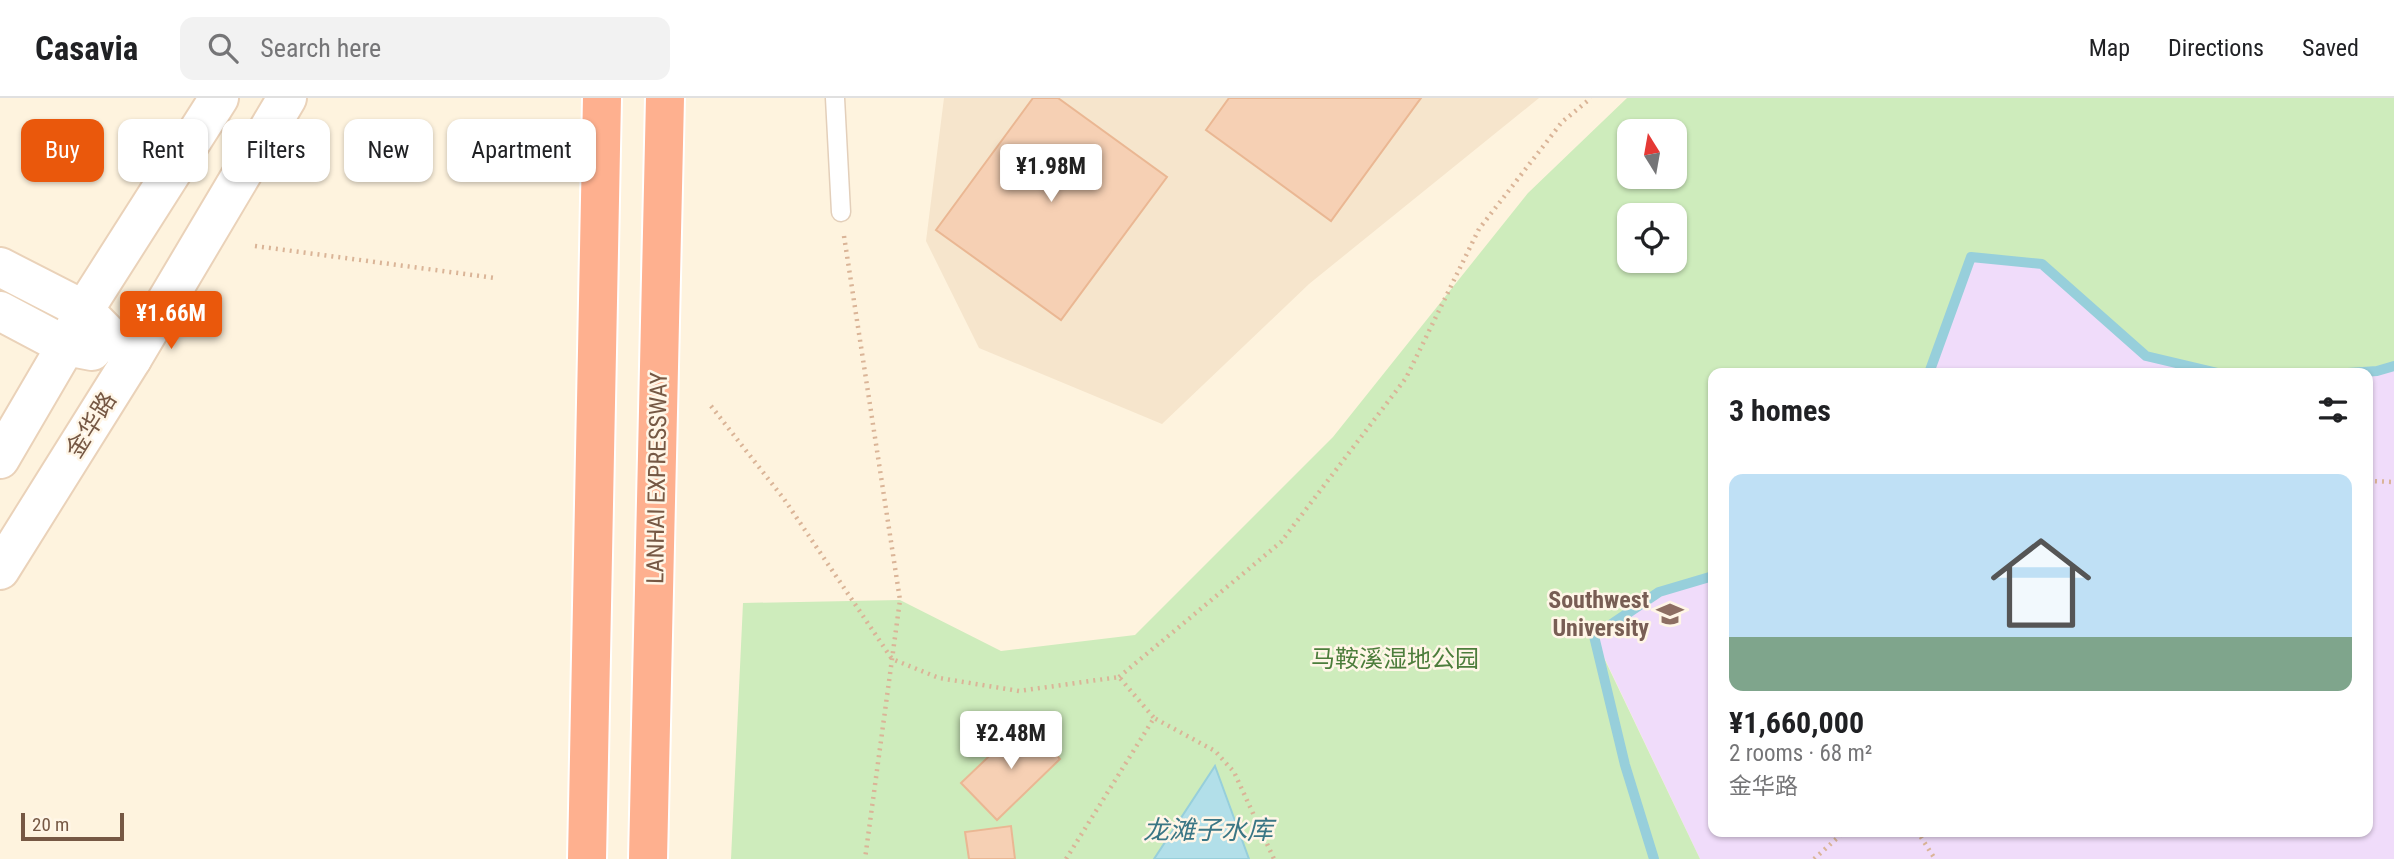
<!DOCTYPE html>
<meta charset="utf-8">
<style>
body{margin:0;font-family:"Roboto Condensed","Noto Sans SC",sans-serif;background:#f2f2f2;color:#202124;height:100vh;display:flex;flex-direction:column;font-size:26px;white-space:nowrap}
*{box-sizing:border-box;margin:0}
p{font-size:23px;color:#757577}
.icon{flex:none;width:38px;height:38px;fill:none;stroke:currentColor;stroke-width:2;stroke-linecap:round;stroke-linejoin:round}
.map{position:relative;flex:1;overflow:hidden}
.sheet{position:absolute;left:1708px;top:270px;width:665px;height:469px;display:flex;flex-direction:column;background:#fff;border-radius:14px;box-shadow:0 2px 5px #0004}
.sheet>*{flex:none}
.guide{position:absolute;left:21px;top:21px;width:665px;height:63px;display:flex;gap:14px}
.needle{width:46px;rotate:349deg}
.fabs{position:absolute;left:1617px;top:21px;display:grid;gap:14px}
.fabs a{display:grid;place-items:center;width:70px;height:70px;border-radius:14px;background:#fff;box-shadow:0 2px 5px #0004;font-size:35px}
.scale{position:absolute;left:21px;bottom:18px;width:103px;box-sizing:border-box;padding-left:7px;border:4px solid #765844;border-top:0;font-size:19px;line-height:24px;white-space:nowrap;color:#765844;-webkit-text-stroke:5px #fff6e7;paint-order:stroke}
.price{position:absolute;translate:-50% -60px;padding:0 16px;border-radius:7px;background:#fff;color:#222;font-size:23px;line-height:46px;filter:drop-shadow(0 2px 4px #0008)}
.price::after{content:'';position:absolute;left:50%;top:42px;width:21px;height:16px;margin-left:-10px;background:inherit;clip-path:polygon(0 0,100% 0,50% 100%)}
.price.on{background:#ea580c;color:#fff}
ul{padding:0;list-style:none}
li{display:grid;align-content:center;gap:14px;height:371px;padding:0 21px}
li+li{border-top:2px solid #e0e0e0}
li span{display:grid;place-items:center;height:217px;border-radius:14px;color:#555}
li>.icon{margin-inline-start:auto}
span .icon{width:126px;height:126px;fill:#fffc;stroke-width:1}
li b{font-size:30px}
h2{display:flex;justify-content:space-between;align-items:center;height:84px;padding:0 21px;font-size:30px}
.chip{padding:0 24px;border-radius:14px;background:#fff;box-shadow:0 2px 5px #0004;font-size:24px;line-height:63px}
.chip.on{background:#ea580c;color:#fff}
header{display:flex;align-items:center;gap:42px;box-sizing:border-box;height:98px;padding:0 35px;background:#fff;border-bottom:2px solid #e0e0e0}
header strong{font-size:33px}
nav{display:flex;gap:38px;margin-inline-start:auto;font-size:24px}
.search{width:490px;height:63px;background:#f2f2f2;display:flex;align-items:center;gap:18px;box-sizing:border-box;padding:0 24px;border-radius:14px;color:#757577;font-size:26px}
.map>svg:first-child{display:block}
.residential{fill:#f6e5cc}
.education{fill:#f0dcfa}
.green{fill:#ceecbc;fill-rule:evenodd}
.water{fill:#b2dfe9;stroke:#97cfdb;stroke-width:2}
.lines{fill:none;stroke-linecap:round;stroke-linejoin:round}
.stream{stroke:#97cfdb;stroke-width:10}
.building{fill:#f6d0b4;stroke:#eab793;stroke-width:2}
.service-casing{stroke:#e3cfba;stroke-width:21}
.secondary-casing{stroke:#ead2b9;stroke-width:42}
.motorway-casing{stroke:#fff;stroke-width:42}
.path{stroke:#dab497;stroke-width:4.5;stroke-dasharray:2 5;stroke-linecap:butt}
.service{stroke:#fff;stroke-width:18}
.secondary{stroke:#fff;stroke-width:38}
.motorway{stroke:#feb08f;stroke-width:38}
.labels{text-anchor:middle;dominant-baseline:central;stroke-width:5;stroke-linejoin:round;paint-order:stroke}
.street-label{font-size:24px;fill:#765844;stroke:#fff6e7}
.education-label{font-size:24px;font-weight:bold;fill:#785e54;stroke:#fff6e7;text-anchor:end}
.park-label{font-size:24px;fill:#4c7d3b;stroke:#fff6e7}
.water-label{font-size:26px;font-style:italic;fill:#3a7685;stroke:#fff6e7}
</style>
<header>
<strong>Casavia</strong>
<div class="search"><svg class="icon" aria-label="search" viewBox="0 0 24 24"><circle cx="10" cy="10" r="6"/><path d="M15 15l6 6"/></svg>Search here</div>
<nav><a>Map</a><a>Directions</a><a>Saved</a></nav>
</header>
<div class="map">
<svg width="2394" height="761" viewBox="0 0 2394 761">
<rect width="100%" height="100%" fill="#fef3de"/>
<!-- residential -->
<path class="residential" d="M944 0H1539L1309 186 1162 326 979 250 926 143Z"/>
<!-- education -->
<g class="education">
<path d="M1971 159 2042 166 2146 258 2218 275H1929Z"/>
<path d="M2394 268V761H1700L1594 538 1659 494 1713 478V733H2368V275H2348L2377 273Z"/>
</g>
<!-- green -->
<path class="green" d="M1627 0H2394V268L2377 273 2348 275H2218L2146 258 2042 166 1971 159 1929 275H1713V478L1659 494 1594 539 1700 761H731L743 505 900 502 1001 553 1135 537 1333 339 1528 95ZM1629 33H1675V79H1629ZM1629 117H1675V163H1629Z"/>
<!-- water -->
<path class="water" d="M1215 668 1249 761H1154Z"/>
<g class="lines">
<!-- stream -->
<g class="stream">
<path d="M1929 275 1971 159 2042 166 2146 258 2218 275"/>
<path d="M2348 275 2377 273 2394 268"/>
<path d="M1654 761 1625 667 1594 538 1659 494 1713 478"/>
</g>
</g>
<!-- building -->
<g class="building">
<path d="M1033 0H1058L1167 79 1061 222 936 132Z"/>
<path d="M1229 0H1421L1331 123 1206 32Z"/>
<path d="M1025 624 1060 661 997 722 961 685Z"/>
<path d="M1011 728 1015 761H969L965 734Z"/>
</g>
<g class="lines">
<defs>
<path id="service" d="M835 0 841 114"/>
<g id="secondary">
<path d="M0 169 84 212 132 261"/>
<path d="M0 213 66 248 92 253"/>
<path d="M0 361 66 248 84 212 219 0"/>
<path d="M0 472 132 261 287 0"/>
</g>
<g id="motorway">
<path d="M587 761 602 0"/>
<path d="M648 761 665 0"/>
</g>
</defs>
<!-- service casing -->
<use href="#service" class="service-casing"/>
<!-- secondary casing -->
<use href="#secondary" class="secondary-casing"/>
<!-- motorway casing -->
<use href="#motorway" class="motorway-casing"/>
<!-- path -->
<g class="path">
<path d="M844 138 900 502 865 761"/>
<path d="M255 148 495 180"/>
<path d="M711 308 784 401 892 561 939 580 1019 593 1119 579 1154 620"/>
<path d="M2368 383 2394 384"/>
<path d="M1119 579 1281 444 1406 280 1479 131 1562 24 1591 0"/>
<path d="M1917 733 1935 761"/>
<path d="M1066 761 1154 620 1215 653 1234 674 1274 761"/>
<path d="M1814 761 1845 733"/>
</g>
<!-- service -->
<use href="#service" class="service"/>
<!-- secondary -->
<use href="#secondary" class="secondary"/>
<!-- motorway -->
<use href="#motorway" class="motorway"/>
</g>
<!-- icons -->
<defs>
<symbol id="university-bare" viewBox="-9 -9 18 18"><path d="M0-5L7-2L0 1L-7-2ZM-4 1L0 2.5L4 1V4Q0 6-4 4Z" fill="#8d6e63" stroke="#fff6e7" stroke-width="2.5" paint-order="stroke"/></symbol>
</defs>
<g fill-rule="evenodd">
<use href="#university-bare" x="1651" y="497" width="38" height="38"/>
</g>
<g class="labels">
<!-- street labels -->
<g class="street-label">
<text transform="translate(91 327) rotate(-58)">金华路</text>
<text transform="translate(657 380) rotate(-89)">LANHAI EXPRESSWAY</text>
</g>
<!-- education labels -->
<g class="education-label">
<text x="1649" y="502">Southwest<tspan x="1649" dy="28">University</tspan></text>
</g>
<!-- park labels -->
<g class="park-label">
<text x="1395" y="561">马鞍溪湿地公园</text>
</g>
<!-- water labels -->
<g class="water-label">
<text x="1208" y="732">龙滩子水库</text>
</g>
</g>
</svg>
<div class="fabs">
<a><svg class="needle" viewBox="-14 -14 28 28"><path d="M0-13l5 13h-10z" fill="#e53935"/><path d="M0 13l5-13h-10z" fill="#757577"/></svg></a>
<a><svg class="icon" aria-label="locate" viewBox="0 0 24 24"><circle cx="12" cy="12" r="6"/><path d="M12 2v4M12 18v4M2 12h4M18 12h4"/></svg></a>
</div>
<div class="scale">20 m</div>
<b class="price" style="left:1051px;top:106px">¥1.98M</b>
<b class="price on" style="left:171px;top:253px">¥1.66M</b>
<b class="price" style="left:1011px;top:673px">¥2.48M</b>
<div class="guide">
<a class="chip on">Buy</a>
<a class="chip">Rent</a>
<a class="chip">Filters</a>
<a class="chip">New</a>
<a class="chip">Apartment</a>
</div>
<section class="sheet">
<h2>3 homes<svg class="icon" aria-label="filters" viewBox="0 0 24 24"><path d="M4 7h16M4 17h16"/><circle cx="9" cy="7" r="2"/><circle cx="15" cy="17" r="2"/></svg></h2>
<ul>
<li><span style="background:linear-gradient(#bfe0f5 75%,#7fa58c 0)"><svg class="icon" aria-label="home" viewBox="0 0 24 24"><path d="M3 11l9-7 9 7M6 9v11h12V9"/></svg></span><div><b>¥1,660,000</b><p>2 rooms · 68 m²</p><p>金华路</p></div></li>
</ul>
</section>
</div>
